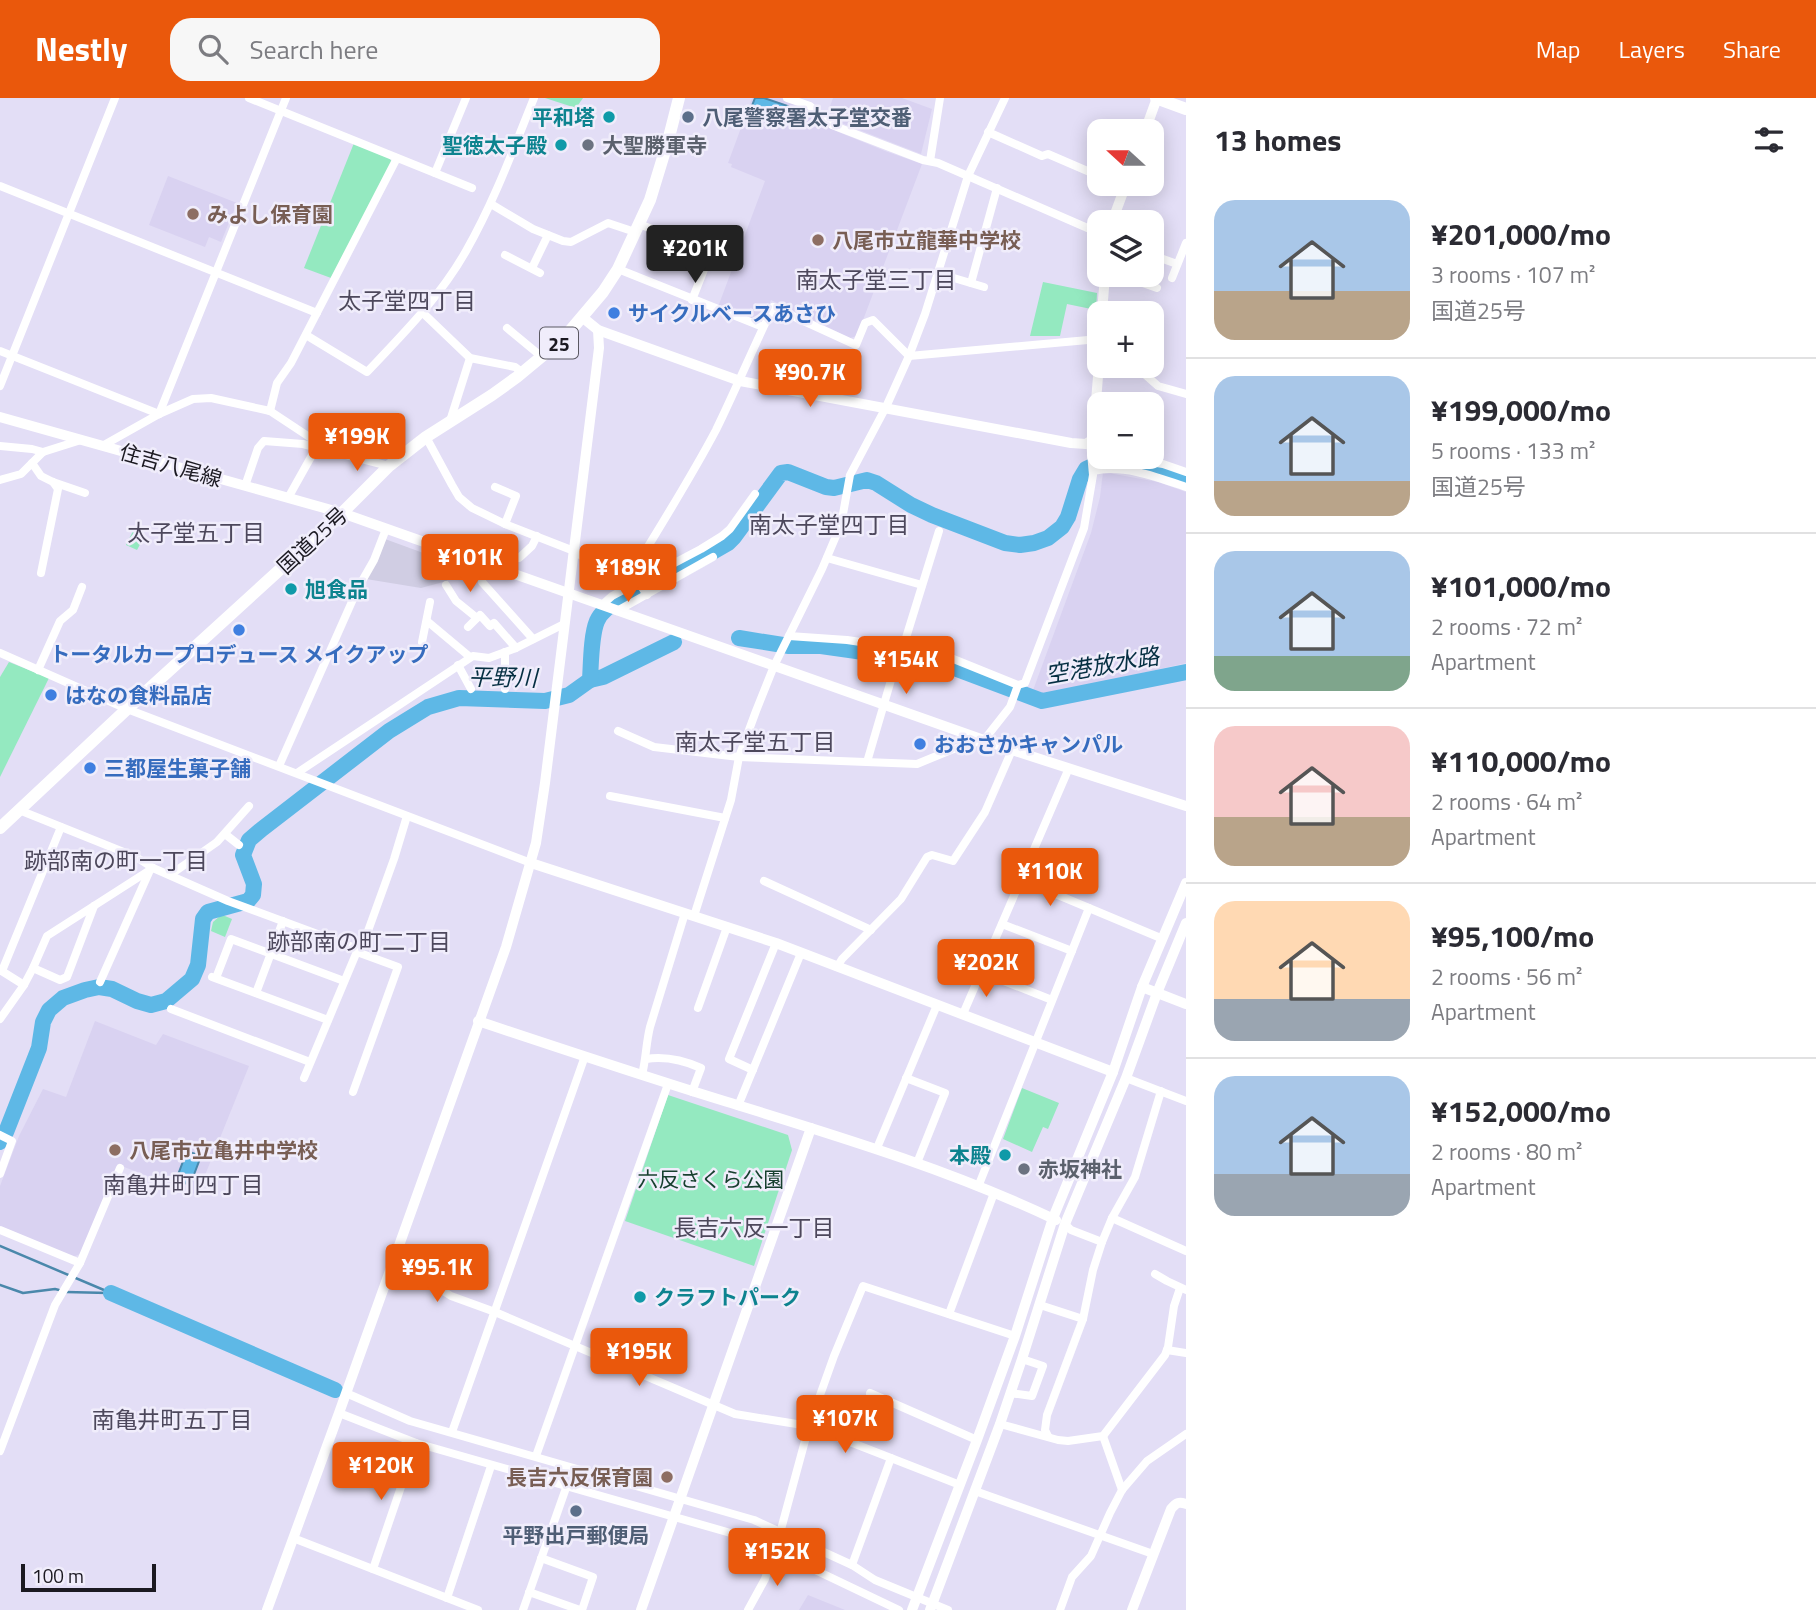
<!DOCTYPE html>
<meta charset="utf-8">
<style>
body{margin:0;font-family:"Titillium Web","Noto Sans JP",sans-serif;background:#f7f7f7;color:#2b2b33;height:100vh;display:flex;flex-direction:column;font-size:26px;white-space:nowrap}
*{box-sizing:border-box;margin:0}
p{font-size:23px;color:#7c7c81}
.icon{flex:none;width:38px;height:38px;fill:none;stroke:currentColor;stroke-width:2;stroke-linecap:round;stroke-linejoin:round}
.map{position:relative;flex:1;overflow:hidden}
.drawer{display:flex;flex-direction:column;background:#fff;width:630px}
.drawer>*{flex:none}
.needle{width:46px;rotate:291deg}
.tools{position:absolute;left:1087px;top:21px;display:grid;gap:14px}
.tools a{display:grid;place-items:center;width:77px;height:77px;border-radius:14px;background:#fff;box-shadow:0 4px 18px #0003;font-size:35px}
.scale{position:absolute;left:21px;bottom:18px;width:135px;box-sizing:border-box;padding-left:7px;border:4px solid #1b1921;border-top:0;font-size:19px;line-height:24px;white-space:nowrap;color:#1b1921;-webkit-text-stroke:5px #f0edfb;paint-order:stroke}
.price{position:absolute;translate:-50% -60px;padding:0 16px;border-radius:7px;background:#ea580c;color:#fff;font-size:23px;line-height:46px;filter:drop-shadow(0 2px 4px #0008)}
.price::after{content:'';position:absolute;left:50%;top:42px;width:21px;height:16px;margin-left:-10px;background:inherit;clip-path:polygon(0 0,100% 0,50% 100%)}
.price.current{background:#222;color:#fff}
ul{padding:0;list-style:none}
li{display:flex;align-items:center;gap:21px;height:175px;padding:0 28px}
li+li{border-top:2px solid #e1e1e2}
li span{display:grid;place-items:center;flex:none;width:196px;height:140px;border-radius:21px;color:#555}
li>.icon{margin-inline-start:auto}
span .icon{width:84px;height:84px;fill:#fffc;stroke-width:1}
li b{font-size:30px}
h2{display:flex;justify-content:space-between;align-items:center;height:84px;padding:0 28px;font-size:30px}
header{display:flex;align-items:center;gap:42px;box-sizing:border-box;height:98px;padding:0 35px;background:#ea580c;color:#fff}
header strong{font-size:33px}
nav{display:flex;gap:38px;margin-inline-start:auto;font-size:24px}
.search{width:490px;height:63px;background:#f7f7f7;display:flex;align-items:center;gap:18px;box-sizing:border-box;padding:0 24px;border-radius:21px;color:#7c7c81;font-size:26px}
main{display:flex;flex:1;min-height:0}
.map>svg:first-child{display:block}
.commercial{fill:#d0cde3}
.built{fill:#d9d2f1}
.green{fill:#94e9c0}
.water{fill:#5eb8e6;stroke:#4a88ab;stroke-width:2}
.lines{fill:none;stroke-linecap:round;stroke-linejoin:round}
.stream{stroke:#4a88ab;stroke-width:2.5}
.river{stroke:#5eb8e6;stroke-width:16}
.minor{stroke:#fff;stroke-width:8}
.tertiary{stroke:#fff;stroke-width:10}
.secondary{stroke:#fff;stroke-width:10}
.primary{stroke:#fff;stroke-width:12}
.trunk{stroke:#fff;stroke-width:12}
.culture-dot{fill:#0f9aa8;stroke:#f0edfb;stroke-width:2.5}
.service-dot{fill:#5c6f8a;stroke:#f0edfb;stroke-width:2.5}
.worship-dot{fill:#6b7280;stroke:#f0edfb;stroke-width:2.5}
.education-dot{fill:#8d6e63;stroke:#f0edfb;stroke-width:2.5}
.shop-dot{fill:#3f7fe0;stroke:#f0edfb;stroke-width:2.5}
.labels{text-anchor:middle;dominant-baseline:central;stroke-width:5;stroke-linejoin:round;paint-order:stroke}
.shield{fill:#f0edfb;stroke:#5b5962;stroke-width:2}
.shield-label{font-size:19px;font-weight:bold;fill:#1b1921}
.culture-label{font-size:21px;font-weight:bold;fill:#0d838f;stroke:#f0edfb;text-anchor:end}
.service-label{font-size:21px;font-weight:bold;fill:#4e5e75;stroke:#f0edfb;text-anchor:start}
.worship-label{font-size:21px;font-weight:bold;fill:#5b616d;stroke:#f0edfb;text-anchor:start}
.education-label{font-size:21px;font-weight:bold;fill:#785e54;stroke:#f0edfb;text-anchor:start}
.shop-label{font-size:21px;font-weight:bold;fill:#366cbe;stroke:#f0edfb;text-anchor:start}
.street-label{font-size:21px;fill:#1b1921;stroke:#f0edfb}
.park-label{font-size:21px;fill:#17402f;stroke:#f0edfb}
.neighbourhood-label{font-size:23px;fill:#4d485c;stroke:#f0edfb}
.water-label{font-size:23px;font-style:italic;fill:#052f42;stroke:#f0edfb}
</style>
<header>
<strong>Nestly</strong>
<div class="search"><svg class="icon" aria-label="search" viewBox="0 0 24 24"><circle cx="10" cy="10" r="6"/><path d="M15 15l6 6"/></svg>Search here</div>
<nav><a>Map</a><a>Layers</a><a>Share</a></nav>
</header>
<main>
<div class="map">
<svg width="1186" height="1512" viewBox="0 0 1186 1512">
<rect width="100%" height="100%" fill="#e3def6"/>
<!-- commercial -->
<path class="commercial" d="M385 441 448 464 447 483 421 490 366 481Z"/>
<!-- built -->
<g class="built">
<path d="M752 0H781L805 9 825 27 836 33 885 53 922 66 857 238 850 240 771 202 762 226 718 209 765 83 731 69 732 66 728 65Z"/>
<path d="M833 0H902L932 11 921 56 826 19Z"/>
<path d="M168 78 237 105 221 144 209 139 205 149 149 127Z"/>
<path d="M1103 374 1158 384 1186 394V565L1042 598 1032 595 1091 435 1100 399Z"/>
<path d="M95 923 156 947 163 936 249 968 197 1097 119 1067 80 1156 73 1159 0 1128V1088L19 1038 43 991 66 999Z"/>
<path d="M808 1497 845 1512H799Z"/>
</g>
<!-- green -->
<g class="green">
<path d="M545 0H583L576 10Z"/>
<path d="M354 45 388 58 392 64 331 180 304 170Z"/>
<path d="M1043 184 1097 195 1096 212 1067 206 1060 238H1030Z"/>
<path d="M134 431 145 437 137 452 126 447Z"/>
<path d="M9 564 49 580 0 679V579Z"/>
<path d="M220 818H225L232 821 225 839 211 833 213 824Z"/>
<path d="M1022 990 1059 1005 1048 1031 1043 1029 1032 1054 1003 1041Z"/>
<path d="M668 997 788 1037 792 1052 754 1168 625 1123Z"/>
</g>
<!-- water -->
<g class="water">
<path d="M755 0H764L788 8 782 24 750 13Z"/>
<path d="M187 1053 201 1058 190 1087 176 1082Z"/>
</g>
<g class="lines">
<!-- stream -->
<g class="stream">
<path d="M0 1148 111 1195"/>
<path d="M0 1187 23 1195 55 1191 59 1192"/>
<path d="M66 1194 108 1195"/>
</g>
<!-- river -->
<g class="river">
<path d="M739 540 789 548H821L941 565 1042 603 1186 574"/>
<path d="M590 582 603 579 674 544"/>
<path d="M0 1044 6 1034 39 950 43 924 49 912 63 900 85 892 99 889 112 891 137 903 151 907 166 903 192 881 198 867 203 821 208 814 248 803 253 797 254 786 243 757 249 742 262 731 389 633 428 609 459 600 545 603 569 597 590 582C591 566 591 537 597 523 606 502 651 487 671 477 690 467 709 456 728 445L734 439 781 375 788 374 826 389 834 390 867 382 876 385 911 407 932 417 1005 445 1020 447 1034 445 1048 440 1062 429 1068 419 1080 381 1086 371 1099 365 1107 363 1154 371 1186 383"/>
<path d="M111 1195 335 1292"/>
</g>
<!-- minor -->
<g class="minor">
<path d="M249 0 472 90"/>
<path d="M787 0 810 8 832 27 923 62 938 65 1099 135"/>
<path d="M988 34 1042 58 1048 56 1099 78"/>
<path d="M930 63 940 0"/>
<path d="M435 75 466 0"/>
<path d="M0 88 317 215"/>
<path d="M491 106 533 131 563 143 571 144 608 125 635 134"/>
<path d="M639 126 711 154"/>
<path d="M505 157 540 175"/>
<path d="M1152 157 1177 166"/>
<path d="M532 170 548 137"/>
<path d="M618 171 763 229"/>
<path d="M937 175 984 189"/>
<path d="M1120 177 1157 190"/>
<path d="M1172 180 1186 145"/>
<path d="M971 185 997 90"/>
<path d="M692 202 711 154 720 148 734 154"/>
<path d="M423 215 470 260 515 269 523 275"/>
<path d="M507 230 542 259"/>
<path d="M306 237 367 274C403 236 440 199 466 153 494 104 513 52 534 0"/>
<path d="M0 253 159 316"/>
<path d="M1118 268 1130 269 1140 272 1158 288 1186 296"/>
<path d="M0 288 115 0"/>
<path d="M270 313 277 285 291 265 397 60"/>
<path d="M159 316 286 0"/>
<path d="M450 323 470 260"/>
<path d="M426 339 452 387 459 399 472 410 505 426 574 453 615 480 639 485 647 497"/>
<path d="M104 347 159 316 193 301 211 300 270 313 332 354"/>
<path d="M0 348 32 351 43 354"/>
<path d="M1120 359 1163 366 1186 374"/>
<path d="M32 365 41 378 53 384 85 395"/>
<path d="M1093 373C1123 366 1157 379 1186 389"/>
<path d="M0 382 21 376 43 354 81 342"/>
<path d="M245 388 258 350 264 343 303 346 389 368"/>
<path d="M495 389 516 398 505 426"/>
<path d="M288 400 316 350"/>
<path d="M827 460 922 487"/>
<path d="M41 475 58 391 53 384"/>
<path d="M628 481C658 432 689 383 716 332 736 291 753 250 773 209L856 247 865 225 873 222 909 258 1099 241"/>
<path d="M446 487 456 503 477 520 480 517 490 528 494 525 516 550"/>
<path d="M602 507 612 498 701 451 722 438 730 431 755 396"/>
<path d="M617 513 713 459"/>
<path d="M427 523 470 559"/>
<path d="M468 529 477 520"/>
<path d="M789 538 847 542 941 556 1018 587"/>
<path d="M533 541 482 484V465L484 458 508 451 512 460H519L532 448 537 438"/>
<path d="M422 544 430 504"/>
<path d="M0 555 127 611 531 765"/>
<path d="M458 567 471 591"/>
<path d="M38 572 60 523 73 512 82 489"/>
<path d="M505 591V554"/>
<path d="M618 633 654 649 739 659 917 666 951 652 984 642 1010 609 1018 587 1025 585 1084 430 1093 377 1090 344"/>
<path d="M867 664 896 565 905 543 939 433"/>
<path d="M279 668 358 490 374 462 386 431"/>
<path d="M297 675 473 558 489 560 516 550 564 526"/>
<path d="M610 698 725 720"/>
<path d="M19 712 136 759 153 770 228 803 358 851"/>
<path d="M225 736 239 747"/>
<path d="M170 777 217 744 249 708"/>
<path d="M1022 782 1163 841"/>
<path d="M764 783 871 832"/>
<path d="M694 818 731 702 739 659 756 613 774 568 822 471 836 438 843 416 850 377 886 309 909 258 925 216 968 78 1005 0"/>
<path d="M1002 826 1072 853"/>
<path d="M837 869 842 861 901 801 927 759 932 757 953 763 985 714 1012 652"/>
<path d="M33 870 60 882 67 879 94 808"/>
<path d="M0 872 24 887"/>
<path d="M2 873 61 729"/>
<path d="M981 874 1052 902"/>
<path d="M212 879 328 922"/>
<path d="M216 880 231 841 344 883"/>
<path d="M100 884 150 772"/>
<path d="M256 895 283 823"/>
<path d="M698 910 727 829"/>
<path d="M171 911 310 964"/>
<path d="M963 916 1069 670"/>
<path d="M0 921 24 887 33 870 47 838 153 770"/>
<path d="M646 961C665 958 683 962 701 970L692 994"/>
<path d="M753 972 729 961 776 845"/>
<path d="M642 977C646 961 646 945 650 929L685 815"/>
<path d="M304 980 358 851 364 844 394 761 407 718"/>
<path d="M906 980 945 995 917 1065"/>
<path d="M1126 980 1186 1003"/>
<path d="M353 994 398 869 357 854"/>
<path d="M738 1008 801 855"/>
<path d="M0 1037 12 1043 0 1076"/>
<path d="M877 1050 937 907"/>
<path d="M978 1089 1089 810"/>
<path d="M1112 1120 1186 1153"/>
<path d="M1065 1126 1071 1132 1102 1144"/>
<path d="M0 1132 80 1165"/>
<path d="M391 1169 434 1187 451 1198 495 1214 735 1316 809 1328 960 1387"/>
<path d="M1155 1176 1167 1183 1186 1192"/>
<path d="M1040 1207 1083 1221"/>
<path d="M949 1216 994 1095"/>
<path d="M1167 1252 1186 1255"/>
<path d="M346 1295 410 1323 754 1422 852 1467 875 1482 948 1512"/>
<path d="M870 1295 977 1342"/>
<path d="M1010 1295 1032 1298 1043 1268 1022 1261"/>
<path d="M339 1315 416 1345 748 1440 899 1512"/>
<path d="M1000 1326 1058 1342 1068 1343 1103 1338 1165 1257 1168 1249 1174 1208 1180 1190"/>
<path d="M452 1334 585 958"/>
<path d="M1048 1338 1045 1332 1047 1317 1083 1221 1093 1172 1102 1144 1112 1120 1135 1079 1161 993"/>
<path d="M1103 1338 1122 1392"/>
<path d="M0 1353 55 1207 80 1165 120 1070"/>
<path d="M536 1358 668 986"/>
<path d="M975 1393 1153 1456"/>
<path d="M293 1440 478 1512"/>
<path d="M541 1460 593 1479 582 1512"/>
<path d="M852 1467 891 1360"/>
<path d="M373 1471 416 1345"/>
<path d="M529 1494 580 1512"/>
<path d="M447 1500 491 1368"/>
<path d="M523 1512 566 1390"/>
<path d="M748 1512 765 1481 780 1435 809 1328 834 1258 863 1188 1015 1238"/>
<path d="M1060 1512 1072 1479 1091 1458 1110 1415 1122 1392 1147 1363 1186 1336"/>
</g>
<!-- tertiary -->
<g class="tertiary">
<path d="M1145 33 1157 0"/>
<path d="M1112 124 1126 86"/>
<path d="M1102 215 1105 177"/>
<path d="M582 219 598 232 740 283 1071 345 1086 346 1093 341 1099 266"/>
<path d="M342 415 1012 652 1186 708"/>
<path d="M531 765 776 845 1113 974"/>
<path d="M1142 889 1186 906"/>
<path d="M478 923C559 950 640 977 721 1002 834 1037 949 1071 1056 1122"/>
<path d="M267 1512 339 1315 506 849 536 745 545 685 599 250 598 232"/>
<path d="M641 1512 811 1030"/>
<path d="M912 1512 977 1342 1015 1238 1053 1120 1113 974 1142 889 1186 785"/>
<path d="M930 1512 1000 1326 1022 1261 1065 1126 1126 980 1157 895 1186 825"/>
<path d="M1132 1512 1171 1411C1176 1405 1179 1403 1186 1406"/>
</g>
<!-- secondary -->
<path class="secondary" d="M0 319 342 415"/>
<!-- primary -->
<path class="primary" d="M1156 0 1186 11"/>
<!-- trunk -->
<path class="trunk" d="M0 730 127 611 342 415 389 368 426 339 492 297 517 279 564 240 603 194 618 171 650 102 668 43 679 0"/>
</g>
<!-- markers -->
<g class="culture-dot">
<circle cx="609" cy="19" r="7"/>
<circle cx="561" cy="47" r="7"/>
<circle cx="291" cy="491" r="7"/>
<circle cx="1005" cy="1057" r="7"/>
<circle cx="640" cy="1199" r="7"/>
</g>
<g class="service-dot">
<circle cx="688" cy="19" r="7"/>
<circle cx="576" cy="1413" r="7"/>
</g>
<g class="worship-dot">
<circle cx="588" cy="47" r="7"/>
<circle cx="1024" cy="1071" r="7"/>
</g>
<g class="education-dot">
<circle cx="193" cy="116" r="7"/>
<circle cx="818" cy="142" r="7"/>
<circle cx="115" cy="1052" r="7"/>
<circle cx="667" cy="1379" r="7"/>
</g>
<g class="shop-dot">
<circle cx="614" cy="215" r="7"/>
<circle cx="239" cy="532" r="7"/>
<circle cx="51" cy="597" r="7"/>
<circle cx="920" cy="646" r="7"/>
<circle cx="90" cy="670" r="7"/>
</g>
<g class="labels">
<!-- shield labels -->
<rect class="shield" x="540" y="229.5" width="38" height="31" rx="5"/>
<g class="shield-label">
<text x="559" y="245">25</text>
</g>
<!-- culture labels -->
<g class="culture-label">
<text x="595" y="19">平和塔</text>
<text x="547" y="47">聖徳太子殿</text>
<text x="305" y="491" text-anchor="start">旭食品</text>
<text x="991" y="1057">本殿</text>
<text x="654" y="1199" text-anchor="start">クラフトパーク</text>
</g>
<!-- service labels -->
<g class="service-label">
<text x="702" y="19">八尾警察署太子堂交番</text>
<text x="576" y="1437" text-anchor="middle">平野出戸郵便局</text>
</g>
<!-- worship labels -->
<g class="worship-label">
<text x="602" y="47">大聖勝軍寺</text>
<text x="1038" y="1071">赤坂神社</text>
</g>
<!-- education labels -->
<g class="education-label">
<text x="207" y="116">みよし保育園</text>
<text x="832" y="142">八尾市立龍華中学校</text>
<text x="129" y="1052">八尾市立亀井中学校</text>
<text x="653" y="1379" text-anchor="end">長吉六反保育園</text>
</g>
<!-- shop labels -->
<g class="shop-label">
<text x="628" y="215">サイクルベースあさひ</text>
<text x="239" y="556" text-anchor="middle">トータルカープロデュース メイクアップ</text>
<text x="65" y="597">はなの食料品店</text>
<text x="934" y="646">おおさかキャンパル</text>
<text x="104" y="670">三都屋生菓子舗</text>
</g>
<!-- street labels -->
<g class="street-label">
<text transform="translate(171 367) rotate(16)">住吉八尾線</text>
<text transform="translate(312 442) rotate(-43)">国道25号</text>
</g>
<!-- park labels -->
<g class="park-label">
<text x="711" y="1081">六反さくら公園</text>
</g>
<!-- neighbourhood labels -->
<g class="neighbourhood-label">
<text x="876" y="181">南太子堂三丁目</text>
<text x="407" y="202">太子堂四丁目</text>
<text x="829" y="426">南太子堂四丁目</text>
<text x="196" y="434">太子堂五丁目</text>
<text x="755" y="643">南太子堂五丁目</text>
<text x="116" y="762">跡部南の町一丁目</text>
<text x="359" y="843">跡部南の町二丁目</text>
<text x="183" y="1086">南亀井町四丁目</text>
<text x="754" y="1129">長吉六反一丁目</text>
<text x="172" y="1321">南亀井町五丁目</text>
</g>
<!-- water labels -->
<g class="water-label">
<text transform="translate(1102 567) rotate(-10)">空港放水路</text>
<text transform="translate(503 579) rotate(1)">平野川</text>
</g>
</g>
</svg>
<div class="tools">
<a><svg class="needle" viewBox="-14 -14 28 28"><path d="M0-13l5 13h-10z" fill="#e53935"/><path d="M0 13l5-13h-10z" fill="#7c7c81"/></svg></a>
<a><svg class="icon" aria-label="layers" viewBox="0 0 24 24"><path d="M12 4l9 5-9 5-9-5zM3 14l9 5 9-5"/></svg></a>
<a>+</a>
<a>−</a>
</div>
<div class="scale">100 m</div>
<b class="price current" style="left:695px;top:187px">¥201K</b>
<b class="price" style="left:810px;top:311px">¥90.7K</b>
<b class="price" style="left:357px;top:375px">¥199K</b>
<b class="price" style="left:470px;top:496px">¥101K</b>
<b class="price" style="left:628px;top:506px">¥189K</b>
<b class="price" style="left:906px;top:598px">¥154K</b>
<b class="price" style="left:1050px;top:810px">¥110K</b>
<b class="price" style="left:986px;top:901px">¥202K</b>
<b class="price" style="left:437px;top:1206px">¥95.1K</b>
<b class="price" style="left:639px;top:1290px">¥195K</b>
<b class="price" style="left:845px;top:1357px">¥107K</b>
<b class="price" style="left:381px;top:1404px">¥120K</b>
<b class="price" style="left:777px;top:1490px">¥152K</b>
</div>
<section class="drawer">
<h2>13 homes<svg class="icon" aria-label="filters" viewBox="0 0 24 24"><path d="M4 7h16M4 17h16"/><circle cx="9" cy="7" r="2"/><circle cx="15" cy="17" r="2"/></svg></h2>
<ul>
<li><span style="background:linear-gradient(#a9c7e8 65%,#b9a48a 0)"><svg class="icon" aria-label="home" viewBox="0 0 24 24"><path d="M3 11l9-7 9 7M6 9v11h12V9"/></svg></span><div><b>¥201,000/mo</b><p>3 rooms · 107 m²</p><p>国道25号</p></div></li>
<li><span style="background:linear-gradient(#a9c7e8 75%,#b9a48a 0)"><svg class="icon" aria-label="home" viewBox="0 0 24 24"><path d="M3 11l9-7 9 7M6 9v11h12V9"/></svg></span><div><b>¥199,000/mo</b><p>5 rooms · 133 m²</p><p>国道25号</p></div></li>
<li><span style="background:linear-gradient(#a9c7e8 75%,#7fa58c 0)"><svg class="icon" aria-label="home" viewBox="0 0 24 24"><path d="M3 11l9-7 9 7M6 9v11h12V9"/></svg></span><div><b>¥101,000/mo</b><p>2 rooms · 72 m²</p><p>Apartment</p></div></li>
<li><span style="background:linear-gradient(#f6c9c9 65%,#b9a48a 0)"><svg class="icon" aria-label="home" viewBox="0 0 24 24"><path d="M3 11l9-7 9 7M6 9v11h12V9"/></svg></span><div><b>¥110,000/mo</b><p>2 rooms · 64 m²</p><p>Apartment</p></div></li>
<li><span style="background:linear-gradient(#ffd9b3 70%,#9aa5b1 0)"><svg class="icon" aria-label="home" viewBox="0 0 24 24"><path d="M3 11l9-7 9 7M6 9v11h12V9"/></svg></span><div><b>¥95,100/mo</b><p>2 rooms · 56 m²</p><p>Apartment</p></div></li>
<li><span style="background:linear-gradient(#a9c7e8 70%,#9aa5b1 0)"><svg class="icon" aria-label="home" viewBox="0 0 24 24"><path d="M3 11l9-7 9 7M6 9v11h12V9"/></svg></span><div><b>¥152,000/mo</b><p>2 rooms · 80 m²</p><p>Apartment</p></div></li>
</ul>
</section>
</main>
